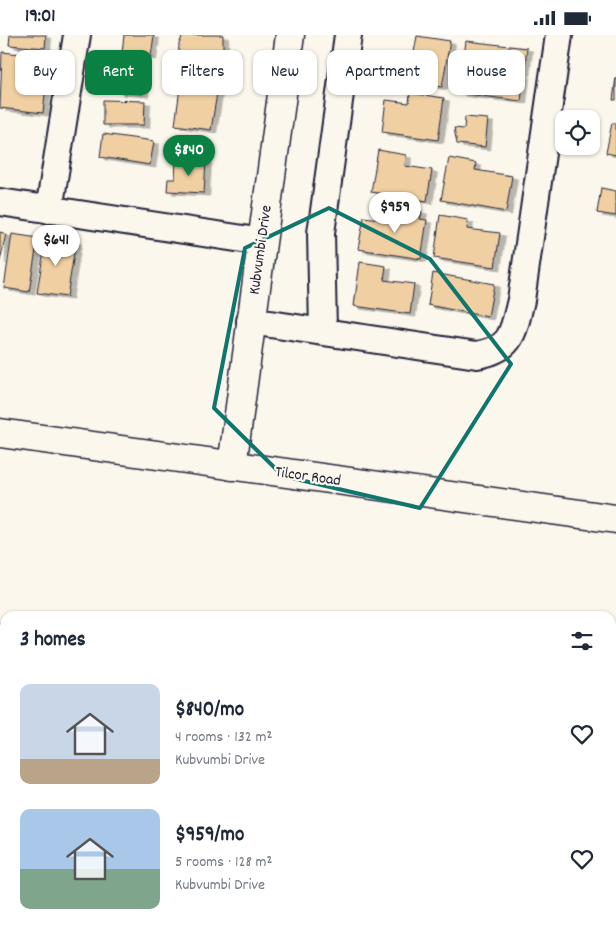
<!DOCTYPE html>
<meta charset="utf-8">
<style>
body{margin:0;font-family:Dekko,sans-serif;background:#f2f2f3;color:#1f2937;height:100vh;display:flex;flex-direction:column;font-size:19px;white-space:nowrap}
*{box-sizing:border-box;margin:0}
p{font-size:16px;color:#747a83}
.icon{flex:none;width:28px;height:28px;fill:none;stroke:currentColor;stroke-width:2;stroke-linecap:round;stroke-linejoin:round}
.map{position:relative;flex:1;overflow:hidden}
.sheet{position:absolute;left:0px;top:576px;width:616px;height:321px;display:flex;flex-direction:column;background:#fff;border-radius:15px 15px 0 0;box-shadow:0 1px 4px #0004}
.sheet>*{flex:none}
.top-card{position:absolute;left:15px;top:15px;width:586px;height:45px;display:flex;gap:10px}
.tools{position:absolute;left:555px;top:75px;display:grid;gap:10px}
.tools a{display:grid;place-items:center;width:45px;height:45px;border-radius:10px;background:#fff;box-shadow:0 1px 4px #0004;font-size:25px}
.price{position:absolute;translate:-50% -42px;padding:0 11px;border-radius:18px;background:#fff;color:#222;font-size:16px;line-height:32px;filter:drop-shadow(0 1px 2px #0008)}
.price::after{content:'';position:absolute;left:50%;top:30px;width:15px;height:11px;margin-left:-8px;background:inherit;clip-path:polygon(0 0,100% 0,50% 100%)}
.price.on{background:#0b8043;color:#fff}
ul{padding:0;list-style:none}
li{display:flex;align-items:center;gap:15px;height:125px;padding:0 20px}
li span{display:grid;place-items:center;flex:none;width:140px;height:100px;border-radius:10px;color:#555}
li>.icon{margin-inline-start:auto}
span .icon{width:60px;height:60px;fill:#fffc;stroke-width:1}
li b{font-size:21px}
h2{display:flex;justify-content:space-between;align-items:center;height:60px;padding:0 20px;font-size:21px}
.pill{padding:0 18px;border-radius:10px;background:#fff;box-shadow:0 1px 4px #0004;font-size:18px;line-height:45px}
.pill.on{background:#0b8043;color:#fff}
.status{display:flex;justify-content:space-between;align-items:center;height:35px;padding:0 25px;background:#fff;direction:ltr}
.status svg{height:14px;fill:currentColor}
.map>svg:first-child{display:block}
.building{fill:#f0d0a2;stroke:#22223b;filter:url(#shadow)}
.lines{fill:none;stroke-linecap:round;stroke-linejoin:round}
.street-casing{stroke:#22223b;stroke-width:30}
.secondary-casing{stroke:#22223b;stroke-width:31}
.street{stroke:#fbf7ec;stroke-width:26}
.secondary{stroke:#fbf7ec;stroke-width:28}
.marked{fill:none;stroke:#0f766e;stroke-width:4;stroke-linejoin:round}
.labels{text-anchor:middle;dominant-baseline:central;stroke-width:4.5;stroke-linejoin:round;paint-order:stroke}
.street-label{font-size:16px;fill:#22223b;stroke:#fbf7ec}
</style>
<div class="status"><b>19:01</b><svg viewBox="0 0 49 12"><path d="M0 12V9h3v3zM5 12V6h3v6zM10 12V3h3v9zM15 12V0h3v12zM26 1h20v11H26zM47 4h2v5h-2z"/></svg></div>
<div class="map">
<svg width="616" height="897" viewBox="0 0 616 897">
<defs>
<filter id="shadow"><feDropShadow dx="5.5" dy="3" stdDeviation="0" flood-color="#0004"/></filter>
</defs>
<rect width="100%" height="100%" fill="#fbf7ec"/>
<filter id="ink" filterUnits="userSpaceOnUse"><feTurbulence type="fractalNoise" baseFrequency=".02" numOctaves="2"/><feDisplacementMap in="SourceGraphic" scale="10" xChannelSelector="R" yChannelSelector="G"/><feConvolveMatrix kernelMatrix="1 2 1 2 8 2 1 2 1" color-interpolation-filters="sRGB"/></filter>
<g filter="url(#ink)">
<!-- building -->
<g class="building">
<path d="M10 0H46L45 13 9 10Z"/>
<path d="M124 0H154L151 22 122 18Z"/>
<path d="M183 0H223V13L235 14 232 42 178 37 179 9Z"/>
<path d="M417 1 450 6 442 52 386 43 390 19 413 23Z"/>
<path d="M466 6 527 13 521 66 459 58Z"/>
<path d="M2 17 49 22 43 78 0 73Z"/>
<path d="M118 39 144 41 143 59 117 57Z"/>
<path d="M616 42V65H613Z"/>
<path d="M180 53 217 58 211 95 175 90Z"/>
<path d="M410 58 444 63 438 105 382 97 386 65 409 68Z"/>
<path d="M103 65 145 66 144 90H103Z"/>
<path d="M465 82 488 84 485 112 457 109 454 93 464 94Z"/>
<path d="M612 88H616V120L606 118Z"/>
<path d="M103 99 154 106 150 130 100 122Z"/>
<path d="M378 115 406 120 405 131 432 135 427 166 371 157Z"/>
<path d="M449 123 476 128 475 135 512 141 506 177 441 165Z"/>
<path d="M176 124 206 125 204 158 167 156 168 144H175Z"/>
<path d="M601 153 616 156V181L597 178Z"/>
<path d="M396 172 422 176 420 184 427 185 421 224 358 214 364 182 394 186Z"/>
<path d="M440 180 468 185 467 194 500 198 495 232 434 223Z"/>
<path d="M0 197 6 199 0 226Z"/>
<path d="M12 199 38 203 29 257 4 253Z"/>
<path d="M46 202 76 206 67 262 37 258Z"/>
<path d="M360 227 386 231 384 245 414 249 410 279 354 271Z"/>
<path d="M433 238 494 249 488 282 428 270Z"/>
<rect x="0" y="622" width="5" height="36"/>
<path d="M611 730 616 731V776L612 796Z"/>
<path d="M616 832V870L611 869Z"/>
<path d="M116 892H150L149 897H115Z"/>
<path d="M168 892H194L193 897Z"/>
</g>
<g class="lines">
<defs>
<g id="street">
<path d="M0 167 262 207"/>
<path d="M49 175 77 0"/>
<path d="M250 286 477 320C513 314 513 297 521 265L559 0"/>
<path d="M323 296 321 198 348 0"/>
<path d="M0 602H5"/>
<path d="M611 704H616"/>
<path d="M561 892 583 897"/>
</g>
<g id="secondary">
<path d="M0 398 616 484"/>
<path d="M232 431 290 0"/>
</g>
</defs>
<!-- street casing -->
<use href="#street" class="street-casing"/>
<!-- secondary casing -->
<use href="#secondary" class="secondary-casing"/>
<!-- street -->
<use href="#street" class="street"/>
<!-- secondary -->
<use href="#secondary" class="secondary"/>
</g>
</g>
<!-- marked area -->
<path class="marked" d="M329 173 430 224 511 329 420 473 283 441 214 373 245 213Z"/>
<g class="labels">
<!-- street labels -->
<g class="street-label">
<text transform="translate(261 215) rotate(-82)">Kubvumbi Drive</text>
<text transform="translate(308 442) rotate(8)">Tilcor Road</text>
</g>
</g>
</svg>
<div class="tools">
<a><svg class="icon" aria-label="locate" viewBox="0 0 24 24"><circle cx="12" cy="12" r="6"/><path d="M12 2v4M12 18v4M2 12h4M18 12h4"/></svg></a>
</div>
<b class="price on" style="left:189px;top:142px">$840</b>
<b class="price" style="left:395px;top:199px">$959</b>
<b class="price" style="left:56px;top:232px">$641</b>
<div class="top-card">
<a class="pill">Buy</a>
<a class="pill on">Rent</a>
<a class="pill">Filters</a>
<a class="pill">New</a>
<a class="pill">Apartment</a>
<a class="pill">House</a>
</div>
<section class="sheet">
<h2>3 homes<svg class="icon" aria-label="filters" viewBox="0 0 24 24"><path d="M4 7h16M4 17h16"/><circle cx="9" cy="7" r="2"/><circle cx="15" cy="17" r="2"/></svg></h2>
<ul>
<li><span style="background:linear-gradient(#c9d6e8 75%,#b9a48a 0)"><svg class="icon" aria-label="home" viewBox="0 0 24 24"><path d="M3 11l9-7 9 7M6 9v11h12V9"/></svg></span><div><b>$840/mo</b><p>4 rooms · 132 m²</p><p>Kubvumbi Drive</p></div><svg class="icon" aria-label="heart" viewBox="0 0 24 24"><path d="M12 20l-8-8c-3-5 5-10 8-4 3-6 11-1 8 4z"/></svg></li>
<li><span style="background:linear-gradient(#a9c7e8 60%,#7fa58c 0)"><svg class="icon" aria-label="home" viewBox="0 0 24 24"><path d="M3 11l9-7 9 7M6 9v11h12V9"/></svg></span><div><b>$959/mo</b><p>5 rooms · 128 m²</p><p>Kubvumbi Drive</p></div><svg class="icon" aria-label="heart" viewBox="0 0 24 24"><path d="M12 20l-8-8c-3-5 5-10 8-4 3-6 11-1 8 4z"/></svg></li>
</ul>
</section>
</div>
